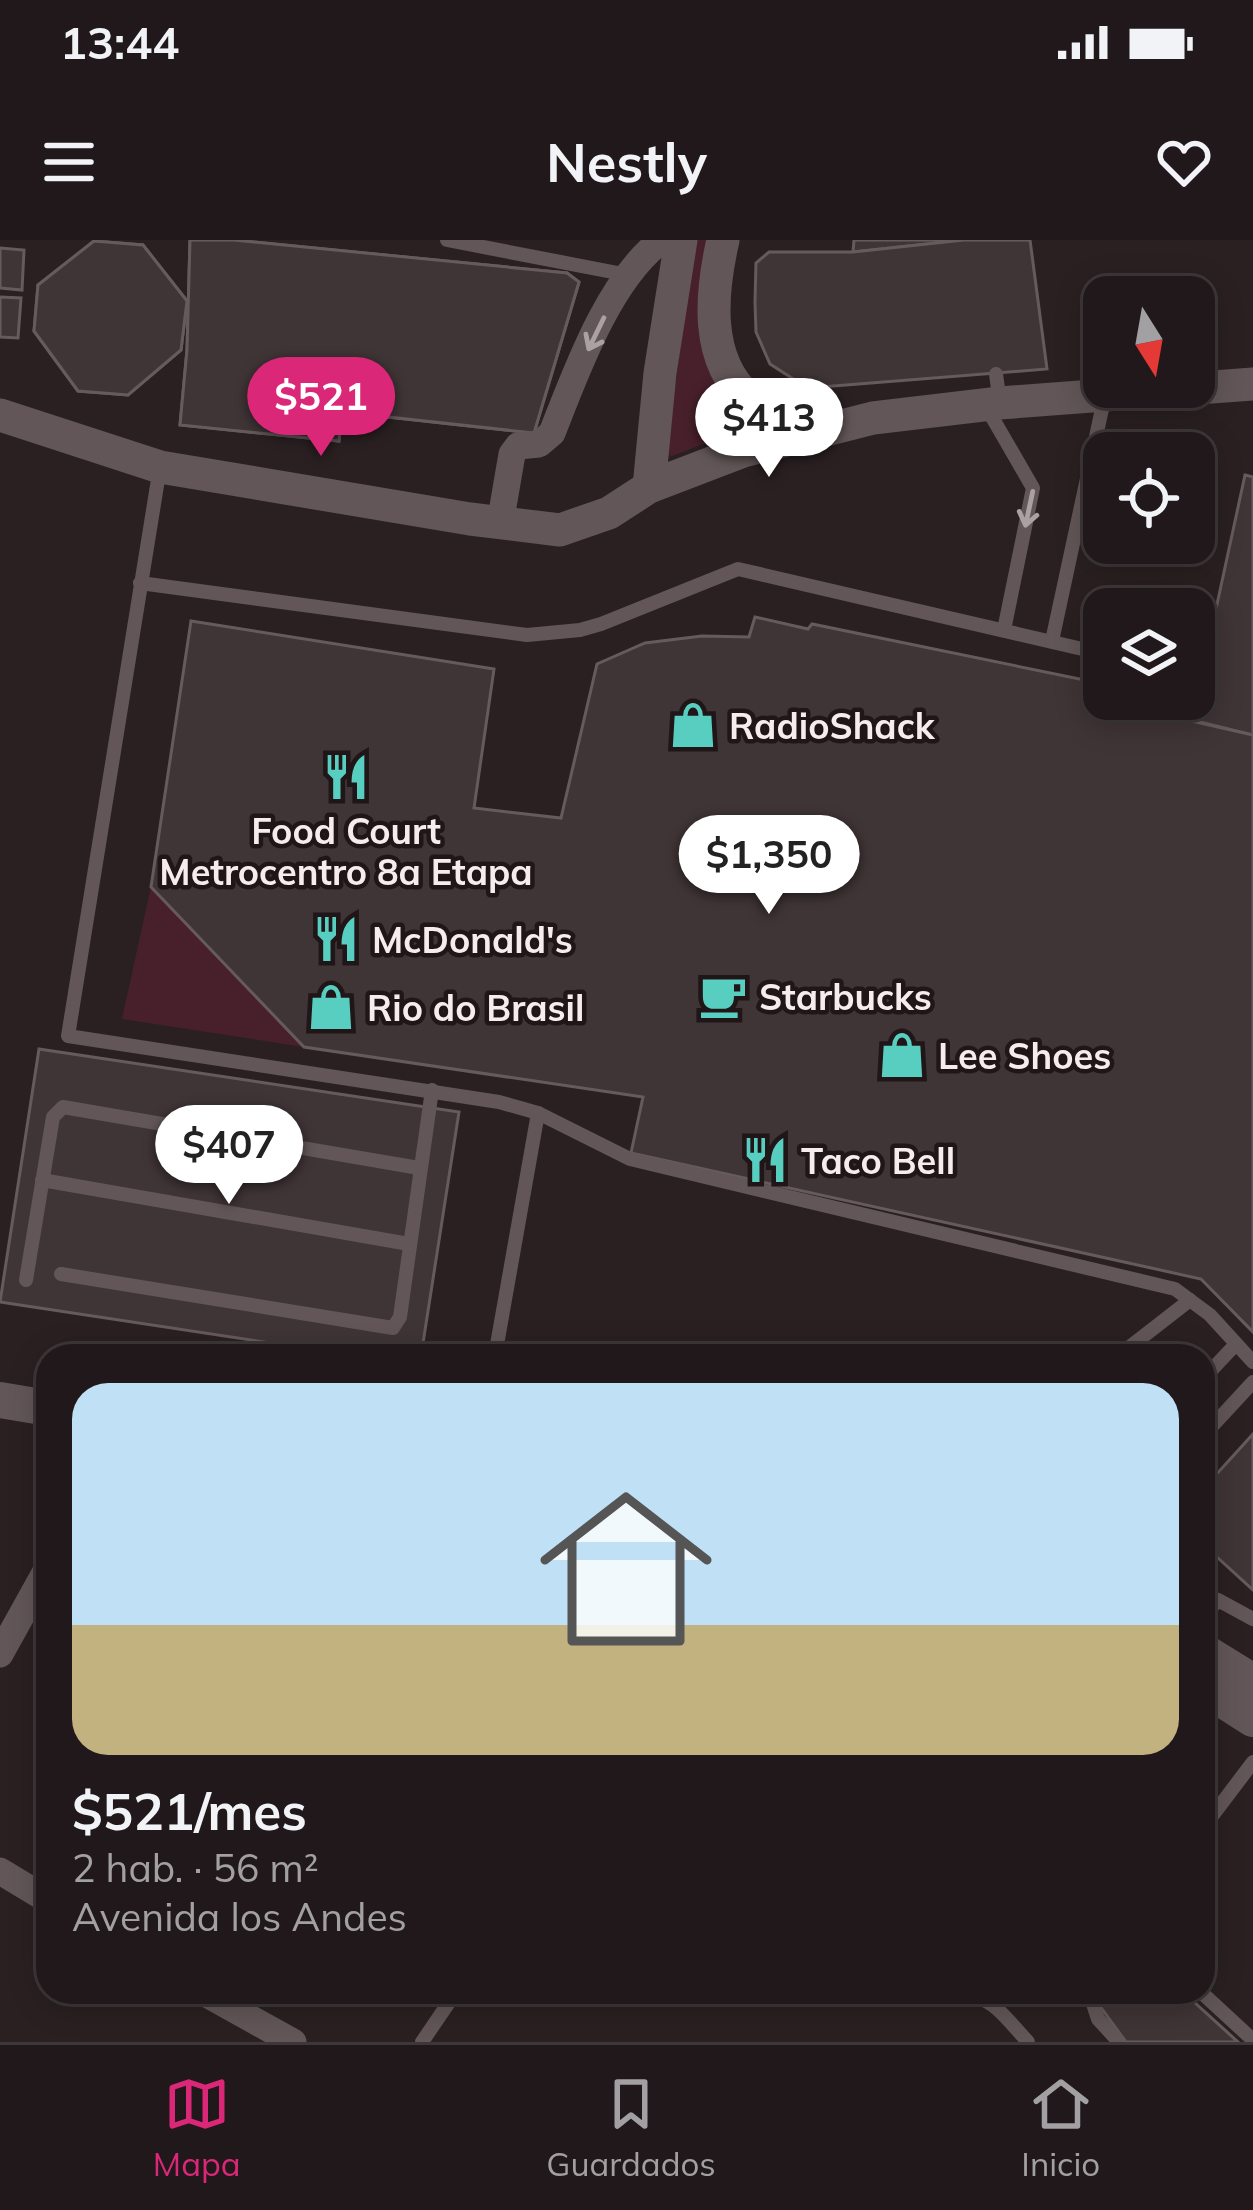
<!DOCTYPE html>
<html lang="es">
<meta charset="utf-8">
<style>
body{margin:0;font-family:Mulish,sans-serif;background:#282123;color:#f1f3f6;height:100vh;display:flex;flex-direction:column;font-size:45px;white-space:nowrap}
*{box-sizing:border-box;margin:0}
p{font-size:39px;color:#a2a0a2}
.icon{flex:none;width:66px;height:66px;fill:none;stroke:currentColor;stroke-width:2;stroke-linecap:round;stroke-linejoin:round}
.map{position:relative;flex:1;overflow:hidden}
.drawer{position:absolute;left:36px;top:1104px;width:1179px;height:660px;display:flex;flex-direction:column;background:#20181a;border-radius:36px;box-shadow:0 6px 30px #0003,0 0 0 3px #3d3739}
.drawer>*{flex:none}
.needle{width:78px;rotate:169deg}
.buttons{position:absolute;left:1083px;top:36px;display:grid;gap:24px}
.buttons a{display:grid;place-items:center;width:132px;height:132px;border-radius:24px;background:#20181a;box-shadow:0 6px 30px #0003,0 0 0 3px #3d3739;font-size:60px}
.price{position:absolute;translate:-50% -102px;padding:0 27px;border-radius:42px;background:#fff;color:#222;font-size:39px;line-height:78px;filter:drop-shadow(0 3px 6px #0008)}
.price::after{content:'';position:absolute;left:50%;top:72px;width:36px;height:27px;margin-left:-18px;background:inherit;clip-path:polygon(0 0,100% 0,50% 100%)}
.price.active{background:#db2777;color:#fff}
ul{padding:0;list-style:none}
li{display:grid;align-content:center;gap:24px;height:636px;padding:0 36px}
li+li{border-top:3px solid #3d3739}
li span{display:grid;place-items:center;height:372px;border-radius:36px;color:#555}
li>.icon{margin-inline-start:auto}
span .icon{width:216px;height:216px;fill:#fffc;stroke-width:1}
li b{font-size:51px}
.status{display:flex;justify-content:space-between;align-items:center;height:84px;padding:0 60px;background:#20181a;direction:ltr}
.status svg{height:33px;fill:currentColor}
header{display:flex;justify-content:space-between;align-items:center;height:156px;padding:0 36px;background:#20181a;font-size:54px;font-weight:700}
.tabs{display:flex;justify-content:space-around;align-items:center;height:168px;border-top:3px solid #3d3739;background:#20181a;font-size:33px;color:#a2a0a2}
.tabs a{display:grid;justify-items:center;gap:6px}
.tabs .active{color:#db2777}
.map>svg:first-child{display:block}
.green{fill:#48202b}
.building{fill:#3f3436;stroke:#665a5c;stroke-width:3}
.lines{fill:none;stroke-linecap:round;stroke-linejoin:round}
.service{stroke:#625658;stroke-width:14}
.minor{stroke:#625658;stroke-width:27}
.tertiary{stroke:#625658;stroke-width:33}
.secondary{stroke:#625658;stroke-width:36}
.oneway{stroke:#aba1a3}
.labels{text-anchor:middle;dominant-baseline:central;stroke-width:9;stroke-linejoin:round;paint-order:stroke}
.poi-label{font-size:36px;font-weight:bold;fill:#f4ecee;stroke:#201618;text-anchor:start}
</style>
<div class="status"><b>13:44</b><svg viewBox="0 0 49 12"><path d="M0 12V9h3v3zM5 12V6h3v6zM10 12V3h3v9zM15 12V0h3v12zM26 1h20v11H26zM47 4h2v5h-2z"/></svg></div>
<header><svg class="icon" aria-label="menu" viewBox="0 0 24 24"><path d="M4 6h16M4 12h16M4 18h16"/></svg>Nestly<svg class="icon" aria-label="heart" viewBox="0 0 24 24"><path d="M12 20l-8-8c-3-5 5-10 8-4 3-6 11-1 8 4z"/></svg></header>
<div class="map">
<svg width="1253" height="1802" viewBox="0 0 1253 1802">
<rect width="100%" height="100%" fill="#2a2022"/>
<!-- green -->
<g class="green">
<path d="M689 0H708L711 126 724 161 755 184 672 216 666 215 683 88Z"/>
<path d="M151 647 304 807 122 779Z"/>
</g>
<!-- building -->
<g class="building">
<path d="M190 0H234L567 33 579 42 534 193 342 172 339 201 180 185 187 110Z"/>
<path d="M190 0H234L567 33 579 42 534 193 342 172 339 201 180 185 187 110Z"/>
<path d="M854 0H964L853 12Z"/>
<path d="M964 0H1030L1047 129 821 147 795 140 770 124 756 92 755 62 756 23 769 12H853Z"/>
<path d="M94 1 143 5 187 61 181 110 128 155 78 151 34 91 38 45Z"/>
<path d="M94 1 143 5 187 61 181 110 128 155 78 151 34 91 38 45Z"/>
<path d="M0 8 24 10 22 50 0 48Z"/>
<path d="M0 57 21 58 18 98 0 97Z"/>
<path d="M1245 235 1253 237V495L1192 480Z"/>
<path d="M755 377 808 389 812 384 1104 444V459H1118L1117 464 1253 495V1092L1201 1039 631 913 643 857 304 807 151 647 191 381 494 429 474 568 561 578 597 424 645 403 702 396 749 397Z"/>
<path d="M39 809 459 872 421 1116H357L0 1062Z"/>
<path d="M1253 1194V1350L1207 1308 1203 1312V1249Z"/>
<path d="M1098 1752H1183L1238 1802H1126L1099 1765Z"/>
</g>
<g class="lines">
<!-- service -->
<g class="service">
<path d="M447 0 628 35"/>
<path d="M996 134 1000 163"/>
<path d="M985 165 1033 248 1004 390"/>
<path d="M160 227 68 796 499 862 538 873 630 919 1175 1049 1210 1075 1253 1122"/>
<path d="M140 343 527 395 580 390 601 384 738 329 1104 414"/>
<path d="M1052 401 1105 155"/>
<path d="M42 940 409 1004"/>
<path d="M61 1034 393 1088 400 1077 432 850"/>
<path d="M26 1040 53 877 63 867 419 928"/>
<path d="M495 1116 538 873"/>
<path d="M1118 1116 1190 1060"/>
<path d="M1203 1139 1236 1104"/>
<path d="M1203 1196 1253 1142"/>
<path d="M1203 1377 1218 1360 1253 1379"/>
<path d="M1203 1588 1253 1522"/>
<path d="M927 1752C989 1755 987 1756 1028 1802"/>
<path d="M1089 1752 1098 1779 1119 1802"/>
<path d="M1201 1752 1253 1800"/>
<path d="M422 1802 456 1752"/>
</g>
<!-- minor -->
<g class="minor">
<path d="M500 284 512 214 518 206 539 204 552 193C576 132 609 39 662 0"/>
<path d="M0 1414 45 1333"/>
<path d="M0 1631 48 1660"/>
<path d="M203 1752 293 1802"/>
</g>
<!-- tertiary -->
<g class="tertiary">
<path d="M723 0C711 53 704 120 749 159 772 178 787 185 817 183"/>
<path d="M0 175 160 227 470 279 560 290 609 273 649 247 743 211 873 178 1000 163 1253 144"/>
<path d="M649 247 660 133 681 0"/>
</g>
<!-- secondary -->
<g class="secondary">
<path d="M0 1160 48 1168"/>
<path d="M1203 1411 1253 1442"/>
<path d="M1203 1447 1253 1479"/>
</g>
</g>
<!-- one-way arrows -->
<defs><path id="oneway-shaft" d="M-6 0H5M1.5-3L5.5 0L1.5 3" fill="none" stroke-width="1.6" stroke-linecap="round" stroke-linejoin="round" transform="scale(3)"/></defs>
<g class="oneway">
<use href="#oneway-shaft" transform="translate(596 94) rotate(116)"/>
<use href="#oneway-shaft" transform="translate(1029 269) rotate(102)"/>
</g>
<!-- icons -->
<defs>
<symbol id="shop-bare" viewBox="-9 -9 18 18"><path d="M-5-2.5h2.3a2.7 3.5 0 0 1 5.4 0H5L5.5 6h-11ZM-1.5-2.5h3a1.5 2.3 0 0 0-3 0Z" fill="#58cec0" stroke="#201618" stroke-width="2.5" paint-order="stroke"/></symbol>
<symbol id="restaurant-bare" viewBox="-9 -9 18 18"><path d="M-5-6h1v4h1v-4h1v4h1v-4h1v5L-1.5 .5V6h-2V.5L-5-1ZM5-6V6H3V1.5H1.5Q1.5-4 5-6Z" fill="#58cec0" stroke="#201618" stroke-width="2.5" paint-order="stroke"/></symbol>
<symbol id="cafe-bare" viewBox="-9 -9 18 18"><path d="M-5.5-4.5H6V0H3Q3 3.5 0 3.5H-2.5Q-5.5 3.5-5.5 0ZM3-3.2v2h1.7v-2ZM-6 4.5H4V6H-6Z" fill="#58cec0" stroke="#201618" stroke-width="2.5" paint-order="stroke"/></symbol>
</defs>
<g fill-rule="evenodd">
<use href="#shop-bare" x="660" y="452" width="66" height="66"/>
<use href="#restaurant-bare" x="313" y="504" width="66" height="66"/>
<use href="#restaurant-bare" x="303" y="666" width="66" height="66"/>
<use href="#cafe-bare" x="690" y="723" width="66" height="66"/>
<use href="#shop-bare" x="298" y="734" width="66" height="66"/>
<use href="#shop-bare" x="869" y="782" width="66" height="66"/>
<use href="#restaurant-bare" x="732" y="887" width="66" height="66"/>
</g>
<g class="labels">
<!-- poi labels -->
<g class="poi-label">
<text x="729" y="485">RadioShack</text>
<text x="346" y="590" text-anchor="middle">Food Court<tspan x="346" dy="41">Metrocentro 8a Etapa</tspan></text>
<text x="372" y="699">McDonald's</text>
<text x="759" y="756">Starbucks</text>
<text x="367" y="767">Rio do Brasil</text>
<text x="938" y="815">Lee Shoes</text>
<text x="801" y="920">Taco Bell</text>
</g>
</g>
</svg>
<div class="buttons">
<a><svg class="needle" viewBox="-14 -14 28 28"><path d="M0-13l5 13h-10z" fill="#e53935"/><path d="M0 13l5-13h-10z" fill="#a2a0a2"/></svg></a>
<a><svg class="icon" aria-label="locate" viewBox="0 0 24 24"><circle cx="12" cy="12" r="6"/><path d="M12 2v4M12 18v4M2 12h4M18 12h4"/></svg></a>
<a><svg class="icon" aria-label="layers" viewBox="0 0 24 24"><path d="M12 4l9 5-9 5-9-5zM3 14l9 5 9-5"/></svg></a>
</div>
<b class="price active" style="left:321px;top:219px">$521</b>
<b class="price" style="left:769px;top:240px">$413</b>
<b class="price" style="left:769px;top:677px">$1,350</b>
<b class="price" style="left:229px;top:967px">$407</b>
<section class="drawer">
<ul>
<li><span style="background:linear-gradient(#bfe0f5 65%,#c2b280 0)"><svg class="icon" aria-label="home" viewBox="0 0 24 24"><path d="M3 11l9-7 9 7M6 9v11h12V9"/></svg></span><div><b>$521/mes</b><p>2 hab. · 56 m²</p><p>Avenida los Andes</p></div></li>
</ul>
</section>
</div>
<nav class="tabs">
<a class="active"><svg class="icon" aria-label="map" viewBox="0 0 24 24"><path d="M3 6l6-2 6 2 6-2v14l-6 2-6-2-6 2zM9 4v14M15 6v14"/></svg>Mapa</a>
<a><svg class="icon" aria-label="saved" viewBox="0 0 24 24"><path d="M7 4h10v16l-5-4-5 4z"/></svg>Guardados</a>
<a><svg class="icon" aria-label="home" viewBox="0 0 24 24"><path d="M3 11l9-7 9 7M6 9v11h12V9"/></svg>Inicio</a>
</nav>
